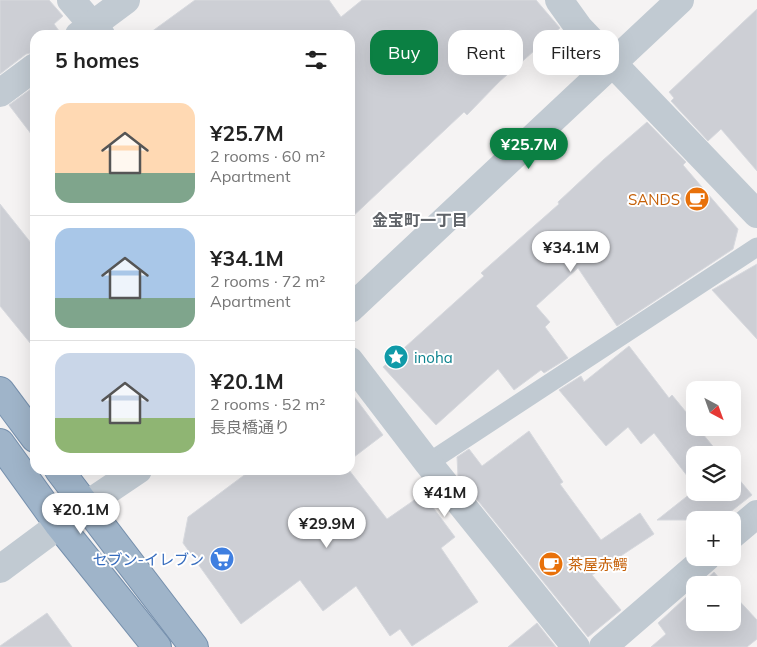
<!DOCTYPE html>
<meta charset="utf-8">
<style>
body{margin:0;font-family:Mulish,"Noto Sans JP",sans-serif;background:#f6f6f6;color:#222;height:100vh;display:flex;flex-direction:column;font-size:19px;white-space:nowrap}
*{box-sizing:border-box;margin:0}
p{font-size:16px;color:#767676}
.icon{flex:none;width:28px;height:28px;fill:none;stroke:currentColor;stroke-width:2;stroke-linecap:round;stroke-linejoin:round}
.map{position:relative;flex:1;overflow:hidden}
.sheet{position:absolute;left:30px;top:30px;width:325px;height:445px;display:flex;flex-direction:column;background:#fff;border-radius:15px;box-shadow:0 5px 20px #0002}
.sheet>*{flex:none}
.top-card{position:absolute;left:370px;top:30px;width:311px;height:45px;display:flex;gap:10px}
.needle{width:32px;rotate:139deg}
.fabs{position:absolute;left:686px;top:381px;display:grid;gap:10px}
.fabs a{display:grid;place-items:center;width:55px;height:55px;border-radius:10px;background:#fff;box-shadow:0 5px 20px #0002;font-size:25px}
.price{position:absolute;translate:-50% -42px;padding:0 11px;border-radius:18px;background:#fff;color:#222;font-size:16px;line-height:32px;filter:drop-shadow(0 1px 2px #0008)}
.price::after{content:'';position:absolute;left:50%;top:30px;width:15px;height:11px;margin-left:-8px;background:inherit;clip-path:polygon(0 0,100% 0,50% 100%)}
.price.active{background:#0b8043;color:#fff}
ul{padding:0;list-style:none}
li{display:flex;align-items:center;gap:15px;height:125px;padding:0 25px}
li+li{border-top:1px solid #e0e0e0}
li span{display:grid;place-items:center;flex:none;width:140px;height:100px;border-radius:15px;color:#555}
li>.icon{margin-inline-start:auto}
span .icon{width:60px;height:60px;fill:#fffc;stroke-width:1}
li b{font-size:21px}
h2{display:flex;justify-content:space-between;align-items:center;height:60px;padding:0 25px;font-size:21px}
.pill{padding:0 18px;border-radius:15px;background:#fff;box-shadow:0 5px 20px #0002;font-size:18px;line-height:45px}
.pill.active{background:#0b8043;color:#fff}
.map>svg:first-child{display:block}
.building{fill:#cdcfd5;stroke:#d7d9de}
.lines{fill:none;stroke-linecap:round;stroke-linejoin:round}
.trunk-casing{stroke:#7690ad;stroke-width:30}
.service{stroke:#c1cad2;stroke-width:19}
.minor{stroke:#c1cad2;stroke-width:28}
.tertiary{stroke:#c1cad2;stroke-width:28}
.trunk{stroke:#9fb4c9;stroke-width:28}
.labels{text-anchor:middle;dominant-baseline:central;stroke-width:4;stroke-linejoin:round;paint-order:stroke}
.food-label{font-size:15px;fill:#c56008;stroke:#fff;text-anchor:end}
.culture-label{font-size:15px;fill:#0d838f;stroke:#fff;text-anchor:start}
.shop-label{font-size:15px;fill:#366cbe;stroke:#fff;text-anchor:end}
.neighbourhood-label{font-size:16px;font-weight:bold;fill:#5f6368;stroke:#fff}
</style>
<div class="map">
<svg width="757" height="647" viewBox="0 0 757 647">
<rect width="100%" height="100%" fill="#f5f3f3"/>
<!-- building -->
<g class="building">
<path d="M0 0H49L63 16 54 24 62 35H35V52L26 54 0 74Z"/>
<path d="M195 0H329L341 17 362 0H536L560 28 499 82 467 115 464 112 350 219V35H147Z"/>
<path d="M757 9V171L721 129 708 141 671 101 674 98 669 92Z"/>
<path d="M35 86V139L9 105Z"/>
<path d="M647 122 686 162 683 165 738 229 733 249 617 326 578 268 536 306 550 322 545 327 568 358 544 373 541 370 514 390 498 369 436 425 383 367 484 276 481 273 559 204 558 202 603 160Z"/>
<path d="M0 204 35 248V349L0 306Z"/>
<path d="M757 264V339L712 290Z"/>
<path d="M629 346 669 398 672 395 695 423V428H698L720 455H695V486L654 433 641 444 628 427 606 446 559 390 581 376 584 382Z"/>
<path d="M350 391 383 435 350 460Z"/>
<path d="M529 431 563 482 560 484 601 540 640 513 654 534 592 575 621 610 588 637 458 476 457 457 469 449 482 466Z"/>
<path d="M251 470H349L387 519 423 494 455 537 441 548 478 602 412 646 400 629 390 636 356 586 323 611 300 580 241 624 183 543 188 517Z"/>
<path d="M732 471 752 495 720 520H657L695 490V492H732Z"/>
<path d="M714 572 725 585H700Z"/>
<path d="M695 589V622H732V593L757 620V639L747 647H651L666 634 658 623Z"/>
<path d="M47 613 72 647H0V646Z"/>
<path d="M537 623 556 647H508Z"/>
</g>
<g class="lines">
<defs>
<g id="trunk">
<path d="M0 391 35 438"/>
<path d="M0 443 59 525 157 647"/>
<path d="M59 470 194 647"/>
</g>
</defs>
<!-- trunk casing -->
<use href="#trunk" class="trunk-casing"/>
<!-- service -->
<path class="service" d="M428 463 757 247"/>
<!-- minor -->
<g class="minor">
<path d="M71 0 101 35"/>
<path d="M559 0 579 28 757 214"/>
<path d="M79 35 126 0"/>
<path d="M0 93 35 67"/>
<path d="M350 361 428 463 576 647"/>
<path d="M732 535 757 514"/>
<path d="M603 647 706 558"/>
</g>
<!-- tertiary -->
<g class="tertiary">
<path d="M350 309 680 0"/>
<path d="M0 569 86 505 138 470"/>
</g>
<!-- trunk -->
<use href="#trunk" class="trunk"/>
</g>
<!-- icons -->
<defs>
<symbol id="cafe-disc" viewBox="-11 -11 22 22"><circle r="9.5" fill="#e8710a" stroke="#fff"/><path d="M-5.5-4.5H6V0H3Q3 3.5 0 3.5H-2.5Q-5.5 3.5-5.5 0ZM3-3.2v2h1.7v-2ZM-6 4.5H4V6H-6Z" fill="#fff"/></symbol>
<symbol id="sight-disc" viewBox="-11 -11 22 22"><circle r="9.5" fill="#0f9aa8" stroke="#fff"/><path d="M0-6L1.8-2.2L6-1.7L2.9 1.2L3.7 5.4L0 3.3L-3.7 5.4L-2.9 1.2L-6-1.7L-1.8-2.2Z" fill="#fff"/></symbol>
<symbol id="supermarket-disc" viewBox="-11 -11 22 22"><circle r="9.5" fill="#3f7fe0" stroke="#fff"/><path d="M-6-5.5h2.5l.6 2H6L4.5 2H-2.5L-4.4-4H-6ZM-1.5 3.2a1.3 1.3 0 1 0 .1 0ZM3 3.2a1.3 1.3 0 1 0 .1 0Z" fill="#fff"/></symbol>
</defs>
<g fill-rule="evenodd">
<use href="#cafe-disc" x="683" y="185" width="28" height="28"/>
<use href="#sight-disc" x="382" y="343" width="28" height="28"/>
<use href="#supermarket-disc" x="208" y="545" width="28" height="28"/>
<use href="#cafe-disc" x="537" y="550" width="28" height="28"/>
</g>
<g class="labels">
<!-- food labels -->
<g class="food-label">
<text x="680" y="199">SANDS</text>
<text x="568" y="564" text-anchor="start">茶屋赤鰐</text>
</g>
<!-- culture labels -->
<g class="culture-label">
<text x="414" y="357">inoha</text>
</g>
<!-- shop labels -->
<g class="shop-label">
<text x="204" y="559">セブン-イレブン</text>
</g>
<!-- neighbourhood labels -->
<g class="neighbourhood-label">
<text x="420" y="220">金宝町一丁目</text>
</g>
</g>
</svg>
<div class="fabs">
<a><svg class="needle" viewBox="-14 -14 28 28"><path d="M0-13l5 13h-10z" fill="#e53935"/><path d="M0 13l5-13h-10z" fill="#767676"/></svg></a>
<a><svg class="icon" aria-label="layers" viewBox="0 0 24 24"><path d="M12 4l9 5-9 5-9-5zM3 14l9 5 9-5"/></svg></a>
<a>+</a>
<a>−</a>
</div>
<b class="price active" style="left:529px;top:170px">¥25.7M</b>
<b class="price" style="left:571px;top:273px">¥34.1M</b>
<b class="price" style="left:445px;top:518px">¥41M</b>
<b class="price" style="left:81px;top:535px">¥20.1M</b>
<b class="price" style="left:327px;top:549px">¥29.9M</b>
<div class="top-card">
<a class="pill active">Buy</a>
<a class="pill">Rent</a>
<a class="pill">Filters</a>
</div>
<section class="sheet">
<h2>5 homes<svg class="icon" aria-label="filters" viewBox="0 0 24 24"><path d="M4 7h16M4 17h16"/><circle cx="9" cy="7" r="2"/><circle cx="15" cy="17" r="2"/></svg></h2>
<ul>
<li><span style="background:linear-gradient(#ffd9b3 70%,#7fa58c 0)"><svg class="icon" aria-label="home" viewBox="0 0 24 24"><path d="M3 11l9-7 9 7M6 9v11h12V9"/></svg></span><div><b>¥25.7M</b><p>2 rooms · 60 m²</p><p>Apartment</p></div></li>
<li><span style="background:linear-gradient(#a9c7e8 70%,#7fa58c 0)"><svg class="icon" aria-label="home" viewBox="0 0 24 24"><path d="M3 11l9-7 9 7M6 9v11h12V9"/></svg></span><div><b>¥34.1M</b><p>2 rooms · 72 m²</p><p>Apartment</p></div></li>
<li><span style="background:linear-gradient(#c9d6e8 65%,#8fb573 0)"><svg class="icon" aria-label="home" viewBox="0 0 24 24"><path d="M3 11l9-7 9 7M6 9v11h12V9"/></svg></span><div><b>¥20.1M</b><p>2 rooms · 52 m²</p><p>長良橋通り</p></div></li>
</ul>
</section>
</div>
